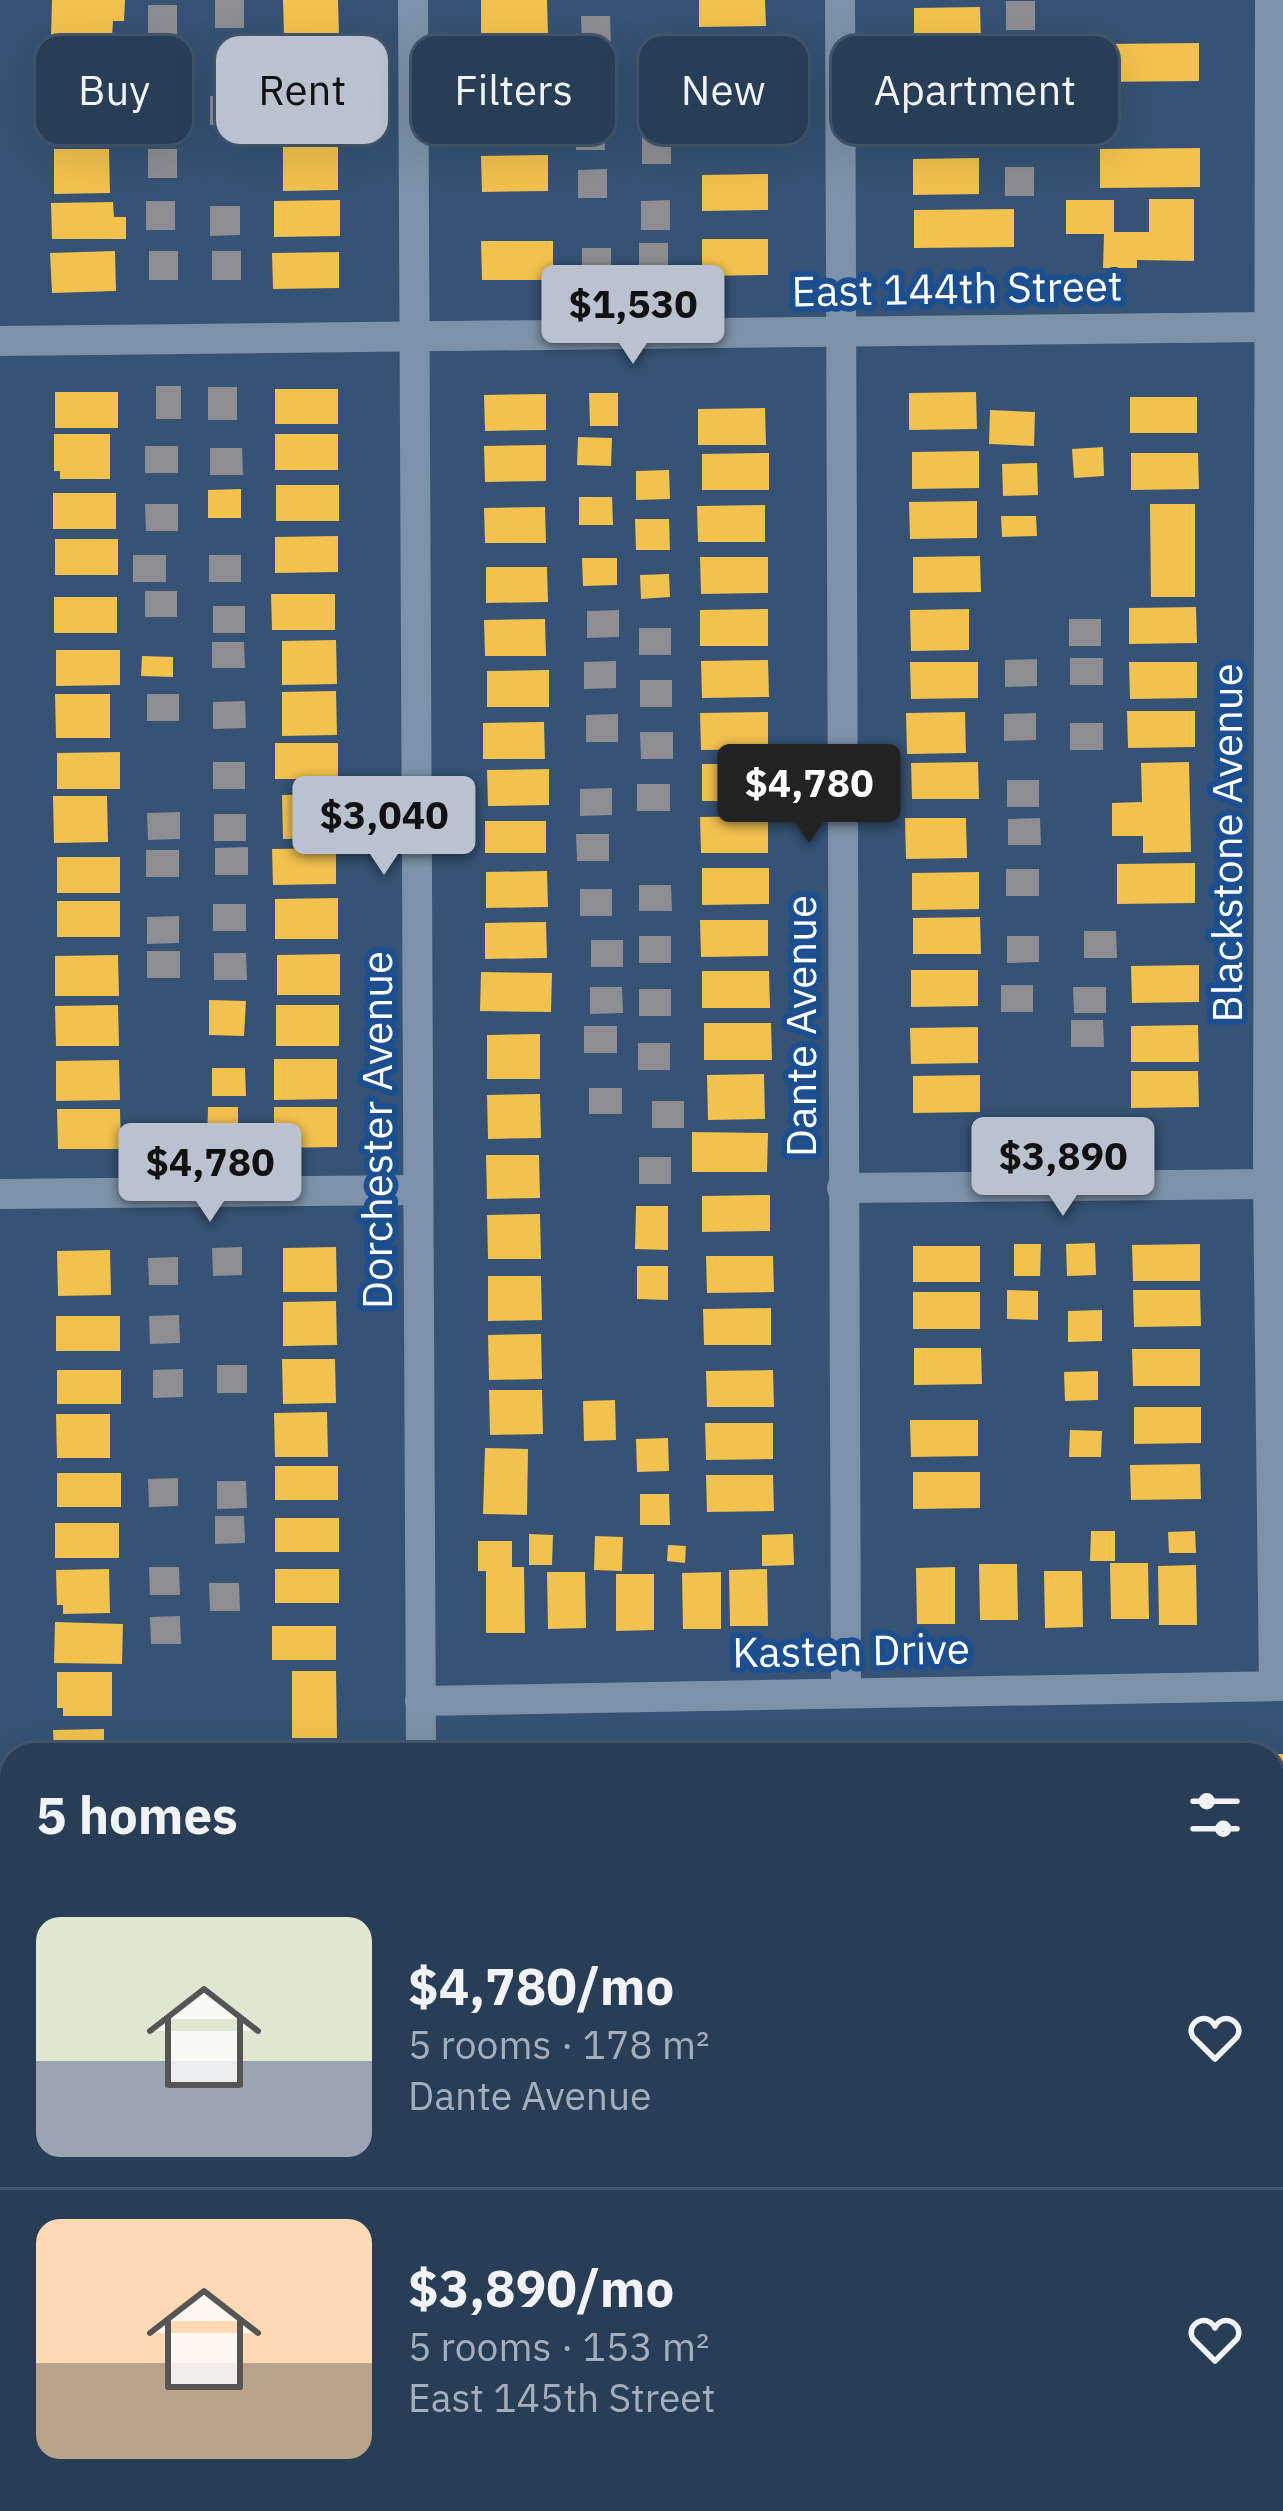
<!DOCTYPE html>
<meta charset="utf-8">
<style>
body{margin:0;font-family:"IBM Plex Sans",sans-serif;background:#30455d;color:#f1f3f6;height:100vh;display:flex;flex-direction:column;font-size:45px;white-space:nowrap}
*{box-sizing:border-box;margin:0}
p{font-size:39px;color:#a5aeba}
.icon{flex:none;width:66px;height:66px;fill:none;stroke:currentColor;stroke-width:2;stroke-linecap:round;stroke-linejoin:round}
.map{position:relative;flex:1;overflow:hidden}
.drawer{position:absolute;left:0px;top:1743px;width:1284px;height:768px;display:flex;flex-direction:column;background:#283e57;border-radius:36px 36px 0 0;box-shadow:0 12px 48px #0002,0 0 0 3px #44576d}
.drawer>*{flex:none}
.banner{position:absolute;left:36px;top:36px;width:1212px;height:108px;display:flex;gap:24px}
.price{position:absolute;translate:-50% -102px;padding:0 27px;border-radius:12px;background:#b9c2ce;color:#111;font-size:39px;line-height:78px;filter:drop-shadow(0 3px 6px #0008)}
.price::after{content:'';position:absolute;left:50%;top:72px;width:36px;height:27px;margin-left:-18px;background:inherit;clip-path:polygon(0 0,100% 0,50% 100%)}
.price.current{background:#222;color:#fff}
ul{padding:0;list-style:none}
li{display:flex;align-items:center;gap:36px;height:300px;padding:0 36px}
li+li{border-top:3px solid #44576d}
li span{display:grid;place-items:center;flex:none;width:336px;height:240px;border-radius:24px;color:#555}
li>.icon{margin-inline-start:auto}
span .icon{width:144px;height:144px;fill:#fffc;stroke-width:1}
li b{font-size:51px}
h2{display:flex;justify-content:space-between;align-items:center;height:144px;padding:0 36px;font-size:51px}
.chip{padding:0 42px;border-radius:24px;background:#283e57;box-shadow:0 12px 48px #0002,0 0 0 3px #44576d;font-size:42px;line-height:108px}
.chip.current{background:#b9c2ce;color:#111}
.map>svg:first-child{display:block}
.homes{fill:#f2c14e}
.industry{fill:#8d8d92}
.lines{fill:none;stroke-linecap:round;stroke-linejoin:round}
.minor{stroke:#7d92a8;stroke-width:30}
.labels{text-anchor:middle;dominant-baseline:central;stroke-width:12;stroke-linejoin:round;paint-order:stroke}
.street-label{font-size:42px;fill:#fff;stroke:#1b4f8f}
</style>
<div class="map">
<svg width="1283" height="2511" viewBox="0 0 1283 2511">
<rect width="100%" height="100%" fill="#365274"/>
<!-- homes -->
<g class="homes">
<path d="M52 0H125L124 21H113L112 37 51 36Z"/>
<path d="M283 0H338L339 36H284Z"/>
<path d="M481 0H547L548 35 481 36Z"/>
<path d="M699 0H765L766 26 699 27Z"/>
<path d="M980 7 981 43 914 44V8Z"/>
<path d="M763 41 765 100 712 102V86L678 87 677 44Z"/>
<path d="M281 42H336V86L281 87Z"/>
<path d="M1199 43V81L1099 82V44Z"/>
<rect x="54" y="46" width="55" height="44"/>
<path d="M548 53 549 88 482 89V54Z"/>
<path d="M913 59H979L980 95 914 96Z"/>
<rect x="283" y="96" width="55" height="44"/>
<path d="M50 103 113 104 112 140 50 139Z"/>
<path d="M548 104V140L482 141V105Z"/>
<path d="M767 110 768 146 702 147 701 111Z"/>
<path d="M977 110 978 146 912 147 911 111Z"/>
<path d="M338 146V190L283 191V147Z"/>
<path d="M1200 148V187L1100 188V149Z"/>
<path d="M54 149H109L110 193 54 194Z"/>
<path d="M548 155V191L482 192 481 156Z"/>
<path d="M979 158V194L913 195V159Z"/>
<path d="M768 174V210L702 211V175Z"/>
<path d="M1149 199H1194V261L1137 260V268H1103L1104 234H1066V200H1114V232H1149Z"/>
<path d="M340 200V236L274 237V201Z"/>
<path d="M113 202 114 217H126V239H52L51 203Z"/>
<path d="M1014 209V247L914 248V210Z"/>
<path d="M702 239H768V275L702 276Z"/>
<path d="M481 241H553V280H482Z"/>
<path d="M115 251 116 291 52 293 50 253Z"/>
<path d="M339 252V288L273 289 272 253Z"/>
<rect x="275" y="389" width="63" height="35"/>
<rect x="55" y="392" width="63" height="36"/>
<path d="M976 392 977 429 909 430V393Z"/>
<path d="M589 393H618V426H590Z"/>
<path d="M546 394V430L485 431 484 395Z"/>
<rect x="1130" y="397" width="67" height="36"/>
<path d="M765 408 766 445H698V409Z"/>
<path d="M990 410 1035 412 1034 446 989 444Z"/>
<path d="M54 434H110V479H60V471H54Z"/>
<rect x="275" y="434" width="63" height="36"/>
<path d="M578 437 612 438 611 466 577 465Z"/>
<path d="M546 445V481L485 482 484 446Z"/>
<path d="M1103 447 1104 476 1074 478 1072 449Z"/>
<path d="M979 451V488L912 489V452Z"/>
<path d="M769 453V490H702V454Z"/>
<path d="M1131 453H1198L1199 489 1131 490Z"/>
<path d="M1037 463 1038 495 1003 496 1002 464Z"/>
<path d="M669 470 670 499 636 500V471Z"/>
<rect x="276" y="485" width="63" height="36"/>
<path d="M241 489V518H208V490Z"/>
<rect x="53" y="493" width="63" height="36"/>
<path d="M579 497H612L613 525H579Z"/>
<path d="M977 501V538L910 539 909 502Z"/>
<path d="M1150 504H1195V597H1151Z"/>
<path d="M765 505V542H698L697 506Z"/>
<path d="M545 507 546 543H485L484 508Z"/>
<path d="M1001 516H1036L1037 536 1002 537Z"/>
<path d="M635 519H669L670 550H636Z"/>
<path d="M338 536V572L275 573V537Z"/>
<rect x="55" y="539" width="63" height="36"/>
<path d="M980 556 981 592 913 593V557Z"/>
<path d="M700 557H768V593L701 594Z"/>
<path d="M582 558H617V585L583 586Z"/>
<path d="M486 567H547L548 602 486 603Z"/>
<path d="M669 574 670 597 641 599 640 575Z"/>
<path d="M271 594H335V630H272Z"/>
<rect x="54" y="597" width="63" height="36"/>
<path d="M1196 607 1197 643 1129 644V608Z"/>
<path d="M768 609V646H700V610Z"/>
<path d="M969 609V650L911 651 910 610Z"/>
<path d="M545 619 546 656H485L484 620Z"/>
<path d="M336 640 337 684 282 685V641Z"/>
<path d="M56 650H120V685L56 686Z"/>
<path d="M142 656 173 657V677L141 676Z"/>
<path d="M768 660 769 697 702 698 701 661Z"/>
<path d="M910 662H978V698L911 699Z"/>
<path d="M1129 662H1197V698L1130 699Z"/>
<path d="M549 670V707H487V671Z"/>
<path d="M336 691 337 735 282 736V692Z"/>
<path d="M55 694H110V738H56Z"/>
<path d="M1127 711H1195V747L1128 748Z"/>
<path d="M768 712V749L701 750 700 713Z"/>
<path d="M965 712 966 753 907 754 906 713Z"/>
<path d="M544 722 545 759H483V723Z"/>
<rect x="275" y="743" width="63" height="36"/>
<path d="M120 752V789H57V753Z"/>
<path d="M978 762 979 799H912L911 763Z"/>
<path d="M1189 762 1191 852 1143 853V836H1112V803L1142 802 1141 763Z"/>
<rect x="702" y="764" width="67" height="37"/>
<path d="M549 769V805L488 806 487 770Z"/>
<path d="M337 794 338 838 283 839 282 795Z"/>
<path d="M53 796H107L108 842 54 843Z"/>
<path d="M768 816V853H701L700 817Z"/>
<path d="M905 818H966L967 858 906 859Z"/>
<rect x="485" y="821" width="61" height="32"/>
<path d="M336 848V884L273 885 272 849Z"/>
<rect x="57" y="857" width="63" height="36"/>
<path d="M1195 863V903L1117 904V864Z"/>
<path d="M702 868H769V904L702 905Z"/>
<path d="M547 871 548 907 486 908V872Z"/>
<path d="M979 872V909L912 910V873Z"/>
<path d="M338 898V939H275V899Z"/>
<rect x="57" y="901" width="63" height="36"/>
<path d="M980 917 981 954H913V918Z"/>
<path d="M700 920H768V956L701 957Z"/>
<path d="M546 922 547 958 485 959V923Z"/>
<path d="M340 954V995H277V955Z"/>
<path d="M118 955 119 996H55V956Z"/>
<path d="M1199 965V1002L1132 1003 1131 966Z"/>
<path d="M911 970H978V1006L911 1007Z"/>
<path d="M702 971H769L770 1008H702Z"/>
<path d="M481 972 552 973 551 1012 480 1011Z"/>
<path d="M209 1000 246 1001 244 1036 209 1035Z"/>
<path d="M118 1005 119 1046H56L55 1006Z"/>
<rect x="276" y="1005" width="63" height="41"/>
<path d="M704 1023H771L772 1060H704Z"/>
<path d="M1198 1025 1199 1062H1131V1026Z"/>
<path d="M978 1027V1063L911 1064 910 1028Z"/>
<path d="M540 1034V1079H487V1035Z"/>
<path d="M274 1059H337V1099L274 1100Z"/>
<path d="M119 1060 120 1100 56 1101V1061Z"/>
<path d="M212 1068H245L246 1096H212Z"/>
<path d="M1131 1071H1198L1199 1107 1131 1108Z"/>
<path d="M764 1074 765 1119 708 1120 707 1075Z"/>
<path d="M980 1075V1112L913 1113V1076Z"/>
<path d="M540 1094 541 1138 488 1139 487 1095Z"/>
<path d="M208 1107H238V1141H207Z"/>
<path d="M274 1107H337V1147L274 1148Z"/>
<path d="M57 1109H120L121 1149H58Z"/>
<path d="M692 1132 768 1133 767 1172H692Z"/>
<path d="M486 1155H539L540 1198 487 1199Z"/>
<path d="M770 1195V1231L702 1232V1196Z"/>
<path d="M636 1206H668V1250L635 1249Z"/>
<path d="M540 1214 541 1259H488L487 1215Z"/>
<path d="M1095 1243 1096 1275 1067 1276 1066 1244Z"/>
<path d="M1014 1244H1041L1040 1276H1014Z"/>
<path d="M1200 1244V1281H1133L1132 1245Z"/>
<rect x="913" y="1246" width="67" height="36"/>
<path d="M336 1247 337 1292H283V1248Z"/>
<path d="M110 1250 111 1295 58 1296 57 1251Z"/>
<path d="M706 1256H773L774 1292 707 1293Z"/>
<path d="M637 1266H668V1300L637 1299Z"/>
<path d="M488 1276H541L542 1320 488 1321Z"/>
<path d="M1007 1290 1038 1291V1320L1007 1319Z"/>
<path d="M1133 1290H1200L1201 1326 1134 1327Z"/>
<rect x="913" y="1292" width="67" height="37"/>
<path d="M336 1301 337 1345 283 1346V1302Z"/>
<path d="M771 1308V1345H704L703 1309Z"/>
<path d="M1102 1310V1341L1068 1342V1311Z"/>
<rect x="56" y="1316" width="64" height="35"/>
<path d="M541 1334 542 1379 489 1380 488 1335Z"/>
<path d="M914 1348H981L982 1384 914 1385Z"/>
<path d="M1132 1349H1200V1386H1133Z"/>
<path d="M282 1359H335L336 1403 283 1404Z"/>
<rect x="57" y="1370" width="64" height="34"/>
<path d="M773 1370 774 1407H707L706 1371Z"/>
<path d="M1098 1371V1400L1065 1401 1064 1372Z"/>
<path d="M489 1390H542L543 1434 490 1435Z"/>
<path d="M615 1400 616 1440 584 1441 583 1401Z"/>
<path d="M1134 1407H1201V1443L1134 1444Z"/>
<path d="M327 1412 328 1457H275L274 1413Z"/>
<path d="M56 1414H110V1458H57Z"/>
<path d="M910 1420H978V1456L911 1457Z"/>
<path d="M705 1423H773V1459L706 1460Z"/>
<path d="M1070 1430 1102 1431 1101 1457H1069Z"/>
<path d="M668 1438 669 1471 637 1472 636 1439Z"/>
<path d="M485 1448 528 1449 527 1515 483 1514Z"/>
<path d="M1200 1464 1201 1499 1131 1500 1130 1465Z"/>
<rect x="275" y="1466" width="63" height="34"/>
<path d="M913 1472H980V1508L913 1509Z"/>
<rect x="57" y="1473" width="64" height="34"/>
<path d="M706 1475H773L774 1511 707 1512Z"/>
<path d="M640 1494H669L670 1525H640Z"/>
<rect x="275" y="1518" width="64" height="34"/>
<rect x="55" y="1523" width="64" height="35"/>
<path d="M1091 1531H1115V1561H1090Z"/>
<path d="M1195 1531 1196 1553H1169L1168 1532Z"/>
<path d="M529 1534 553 1535 552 1565H529Z"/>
<path d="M793 1534 794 1565 762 1566V1535Z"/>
<path d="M595 1536 623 1537 622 1571 594 1570Z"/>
<path d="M478 1541H512V1567H524L525 1633H486V1571H478Z"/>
<path d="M668 1545 686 1546 685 1563 667 1561Z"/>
<path d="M1110 1563H1148L1149 1619H1111Z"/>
<path d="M979 1564H1017L1018 1620H980Z"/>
<path d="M1196 1565 1197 1625H1159L1158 1566Z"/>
<path d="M955 1567V1624H917L916 1568Z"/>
<path d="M109 1569 110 1613 63 1614V1605H57L56 1570Z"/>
<rect x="275" y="1569" width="64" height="34"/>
<path d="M767 1569 768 1626H730L729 1570Z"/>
<path d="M1044 1571H1082L1083 1627 1045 1628Z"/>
<path d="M547 1572H585L586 1628 548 1629Z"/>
<path d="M721 1572V1629H683L682 1573Z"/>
<path d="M616 1574H654V1630L616 1631Z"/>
<path d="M55 1622 123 1624 122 1664 54 1663Z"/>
<rect x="272" y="1626" width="64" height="34"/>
<path d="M292 1671H336L337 1738H292Z"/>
<path d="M57 1672H112V1716H63V1708H57Z"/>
<path d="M104 1729V1755H54L53 1730Z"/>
<path d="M1283 1754V1812H1272V1754Z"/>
<rect x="1272" y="1865" width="11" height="33"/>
<path d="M1272 1918H1283V1983L1272 1984Z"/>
<rect x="0" y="1939" width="12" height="66"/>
<rect x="58" y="2499" width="57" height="12"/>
<rect x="289" y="2499" width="57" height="12"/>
<path d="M489 2499H545L546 2511H489Z"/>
<path d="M717 2499H774V2511H718Z"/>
<path d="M919 2499H976V2511H920Z"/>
<path d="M1146 2499H1203V2511H1147Z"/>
</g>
<!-- industry -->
<g class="industry">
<rect x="215" y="0" width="29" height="28"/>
<rect x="1006" y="1" width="29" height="29"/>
<rect x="148" y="5" width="29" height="29"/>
<path d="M581 16H610L611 45H582Z"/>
<rect x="145" y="45" width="29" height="29"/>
<rect x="1007" y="55" width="29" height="29"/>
<rect x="580" y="67" width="30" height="29"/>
<rect x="210" y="96" width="29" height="29"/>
<path d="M147 98H177V127H148Z"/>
<path d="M1035 108V138H1006V109Z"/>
<path d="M575 121H604L605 150H576Z"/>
<rect x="642" y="135" width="29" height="29"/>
<rect x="148" y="149" width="29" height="29"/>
<rect x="1005" y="167" width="29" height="29"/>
<path d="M607 169V198H578V170Z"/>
<path d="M670 200V230H641V201Z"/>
<rect x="146" y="201" width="29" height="29"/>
<path d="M210 206H240V235L210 236Z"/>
<rect x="639" y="243" width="29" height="29"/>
<rect x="582" y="248" width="29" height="29"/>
<rect x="149" y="251" width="29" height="29"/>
<rect x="212" y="251" width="29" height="29"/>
<rect x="156" y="386" width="25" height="33"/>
<rect x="208" y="387" width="29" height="33"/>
<rect x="145" y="446" width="33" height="27"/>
<path d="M210 448H242L243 475H210Z"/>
<path d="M145 504H178V531H146Z"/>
<rect x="133" y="555" width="33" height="27"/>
<rect x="209" y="555" width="32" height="27"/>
<rect x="145" y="591" width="32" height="26"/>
<rect x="213" y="606" width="32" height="27"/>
<path d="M619 610V637L587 638V611Z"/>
<rect x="1069" y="619" width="32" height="27"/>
<rect x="639" y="628" width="32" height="27"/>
<path d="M212 642H244L245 668H212Z"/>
<rect x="1070" y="658" width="33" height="27"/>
<path d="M1037 659V686L1005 687V660Z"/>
<path d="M616 661V688L584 689V662Z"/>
<rect x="640" y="680" width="32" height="27"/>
<rect x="147" y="694" width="32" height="27"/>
<path d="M245 701 246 728 213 729V702Z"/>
<path d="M1036 713V740L1004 741V714Z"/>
<path d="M618 714V742H586V715Z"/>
<rect x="1070" y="723" width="33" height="27"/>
<path d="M640 732H673V759H641Z"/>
<rect x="213" y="762" width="32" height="27"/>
<rect x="1007" y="780" width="32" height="27"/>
<rect x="637" y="784" width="33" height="27"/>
<path d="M612 788V815L580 816V789Z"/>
<path d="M180 812V839L148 840 147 813Z"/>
<rect x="214" y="814" width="32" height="27"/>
<path d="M1040 818 1041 845H1008V819Z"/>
<path d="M576 834H609V861H577Z"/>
<path d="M248 847V875H215V848Z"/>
<rect x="146" y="850" width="33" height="27"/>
<rect x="1006" y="869" width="33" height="27"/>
<path d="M639 885H671L672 911H639Z"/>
<rect x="580" y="889" width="32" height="27"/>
<rect x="213" y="904" width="33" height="27"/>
<path d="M179 916V943L147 944V917Z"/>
<path d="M1084 931H1116L1117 958H1084Z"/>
<rect x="639" y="936" width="32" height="27"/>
<path d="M1007 936H1039V962L1007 963Z"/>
<rect x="591" y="940" width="32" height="27"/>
<rect x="147" y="951" width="33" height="27"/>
<path d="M214 953H246L247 980H214Z"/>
<rect x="1001" y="985" width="32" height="27"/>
<path d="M590 987H622L623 1013 590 1014Z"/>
<path d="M1073 987H1106V1013H1074Z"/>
<rect x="639" y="989" width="32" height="27"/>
<path d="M1071 1020H1103L1104 1047H1071Z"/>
<rect x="584" y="1026" width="33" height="27"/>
<rect x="638" y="1043" width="32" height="27"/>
<rect x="589" y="1088" width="33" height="26"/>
<rect x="652" y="1101" width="32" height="27"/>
<rect x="639" y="1157" width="32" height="27"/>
<path d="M242 1247V1275L213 1276 212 1248Z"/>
<path d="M178 1257V1285H149L148 1258Z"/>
<path d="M179 1315 180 1343 150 1344 149 1316Z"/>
<rect x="217" y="1365" width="30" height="28"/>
<path d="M183 1369V1397L153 1398V1370Z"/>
<path d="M178 1478V1506L149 1507 148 1479Z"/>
<path d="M217 1481H246L247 1508 217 1509Z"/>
<path d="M215 1516H244L245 1543 215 1544Z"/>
<path d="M149 1567H179L180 1595H150Z"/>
<path d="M209 1583H239L240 1611H210Z"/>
<path d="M180 1616 181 1644H151L150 1617Z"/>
<rect x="584" y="2499" width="30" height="12"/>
<path d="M1082 2499H1109V2506L1082 2507Z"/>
</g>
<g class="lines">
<!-- minor -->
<g class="minor">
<path d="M413 0 421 1755"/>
<path d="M840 0 846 1691"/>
<path d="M1270 0 1268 1184 1274 1686"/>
<path d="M0 341 1266 327"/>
<path d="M842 1188 1283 1184"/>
<path d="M0 1194 418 1190"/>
<path d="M420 1701 1283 1686"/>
<path d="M0 1840H12"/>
<path d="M1272 2063 1275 2511"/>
<path d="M0 2076 12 2075"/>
<path d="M848 2499V2511"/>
<path d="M421 2511V2499"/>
</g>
</g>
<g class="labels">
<!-- street labels -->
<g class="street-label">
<text transform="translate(957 288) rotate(-1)">East 144th Street</text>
<text transform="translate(1226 843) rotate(-90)">Blackstone Avenue</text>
<text transform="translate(800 1026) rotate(-90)">Dante Avenue</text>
<text transform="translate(376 1130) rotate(-90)">Dorchester Avenue</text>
<text transform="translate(851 1650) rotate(-1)">Kasten Drive</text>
</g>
</g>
</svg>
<b class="price" style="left:633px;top:367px">$1,530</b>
<b class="price current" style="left:809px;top:846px">$4,780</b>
<b class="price" style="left:384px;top:878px">$3,040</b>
<b class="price" style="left:1063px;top:1219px">$3,890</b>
<b class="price" style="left:210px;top:1225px">$4,780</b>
<div class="banner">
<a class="chip">Buy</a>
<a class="chip current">Rent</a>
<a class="chip">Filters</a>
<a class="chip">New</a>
<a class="chip">Apartment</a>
</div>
<section class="drawer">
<h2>5 homes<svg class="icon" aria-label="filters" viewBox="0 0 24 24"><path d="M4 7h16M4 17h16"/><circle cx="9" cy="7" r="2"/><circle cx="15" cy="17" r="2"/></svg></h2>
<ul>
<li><span style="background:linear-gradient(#dfe7d0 60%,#9aa5b1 0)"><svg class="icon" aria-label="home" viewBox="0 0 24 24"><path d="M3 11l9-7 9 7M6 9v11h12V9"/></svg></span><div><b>$4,780/mo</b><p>5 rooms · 178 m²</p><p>Dante Avenue</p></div><svg class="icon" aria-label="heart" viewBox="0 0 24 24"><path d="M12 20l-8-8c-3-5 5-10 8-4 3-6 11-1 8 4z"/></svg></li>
<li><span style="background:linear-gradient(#ffd9b3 60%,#b9a48a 0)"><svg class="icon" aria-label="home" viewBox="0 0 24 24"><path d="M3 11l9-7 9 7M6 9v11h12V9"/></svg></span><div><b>$3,890/mo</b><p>5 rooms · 153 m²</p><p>East 145th Street</p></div><svg class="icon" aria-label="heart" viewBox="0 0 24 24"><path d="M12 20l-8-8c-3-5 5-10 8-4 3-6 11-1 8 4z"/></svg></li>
</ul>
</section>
</div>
